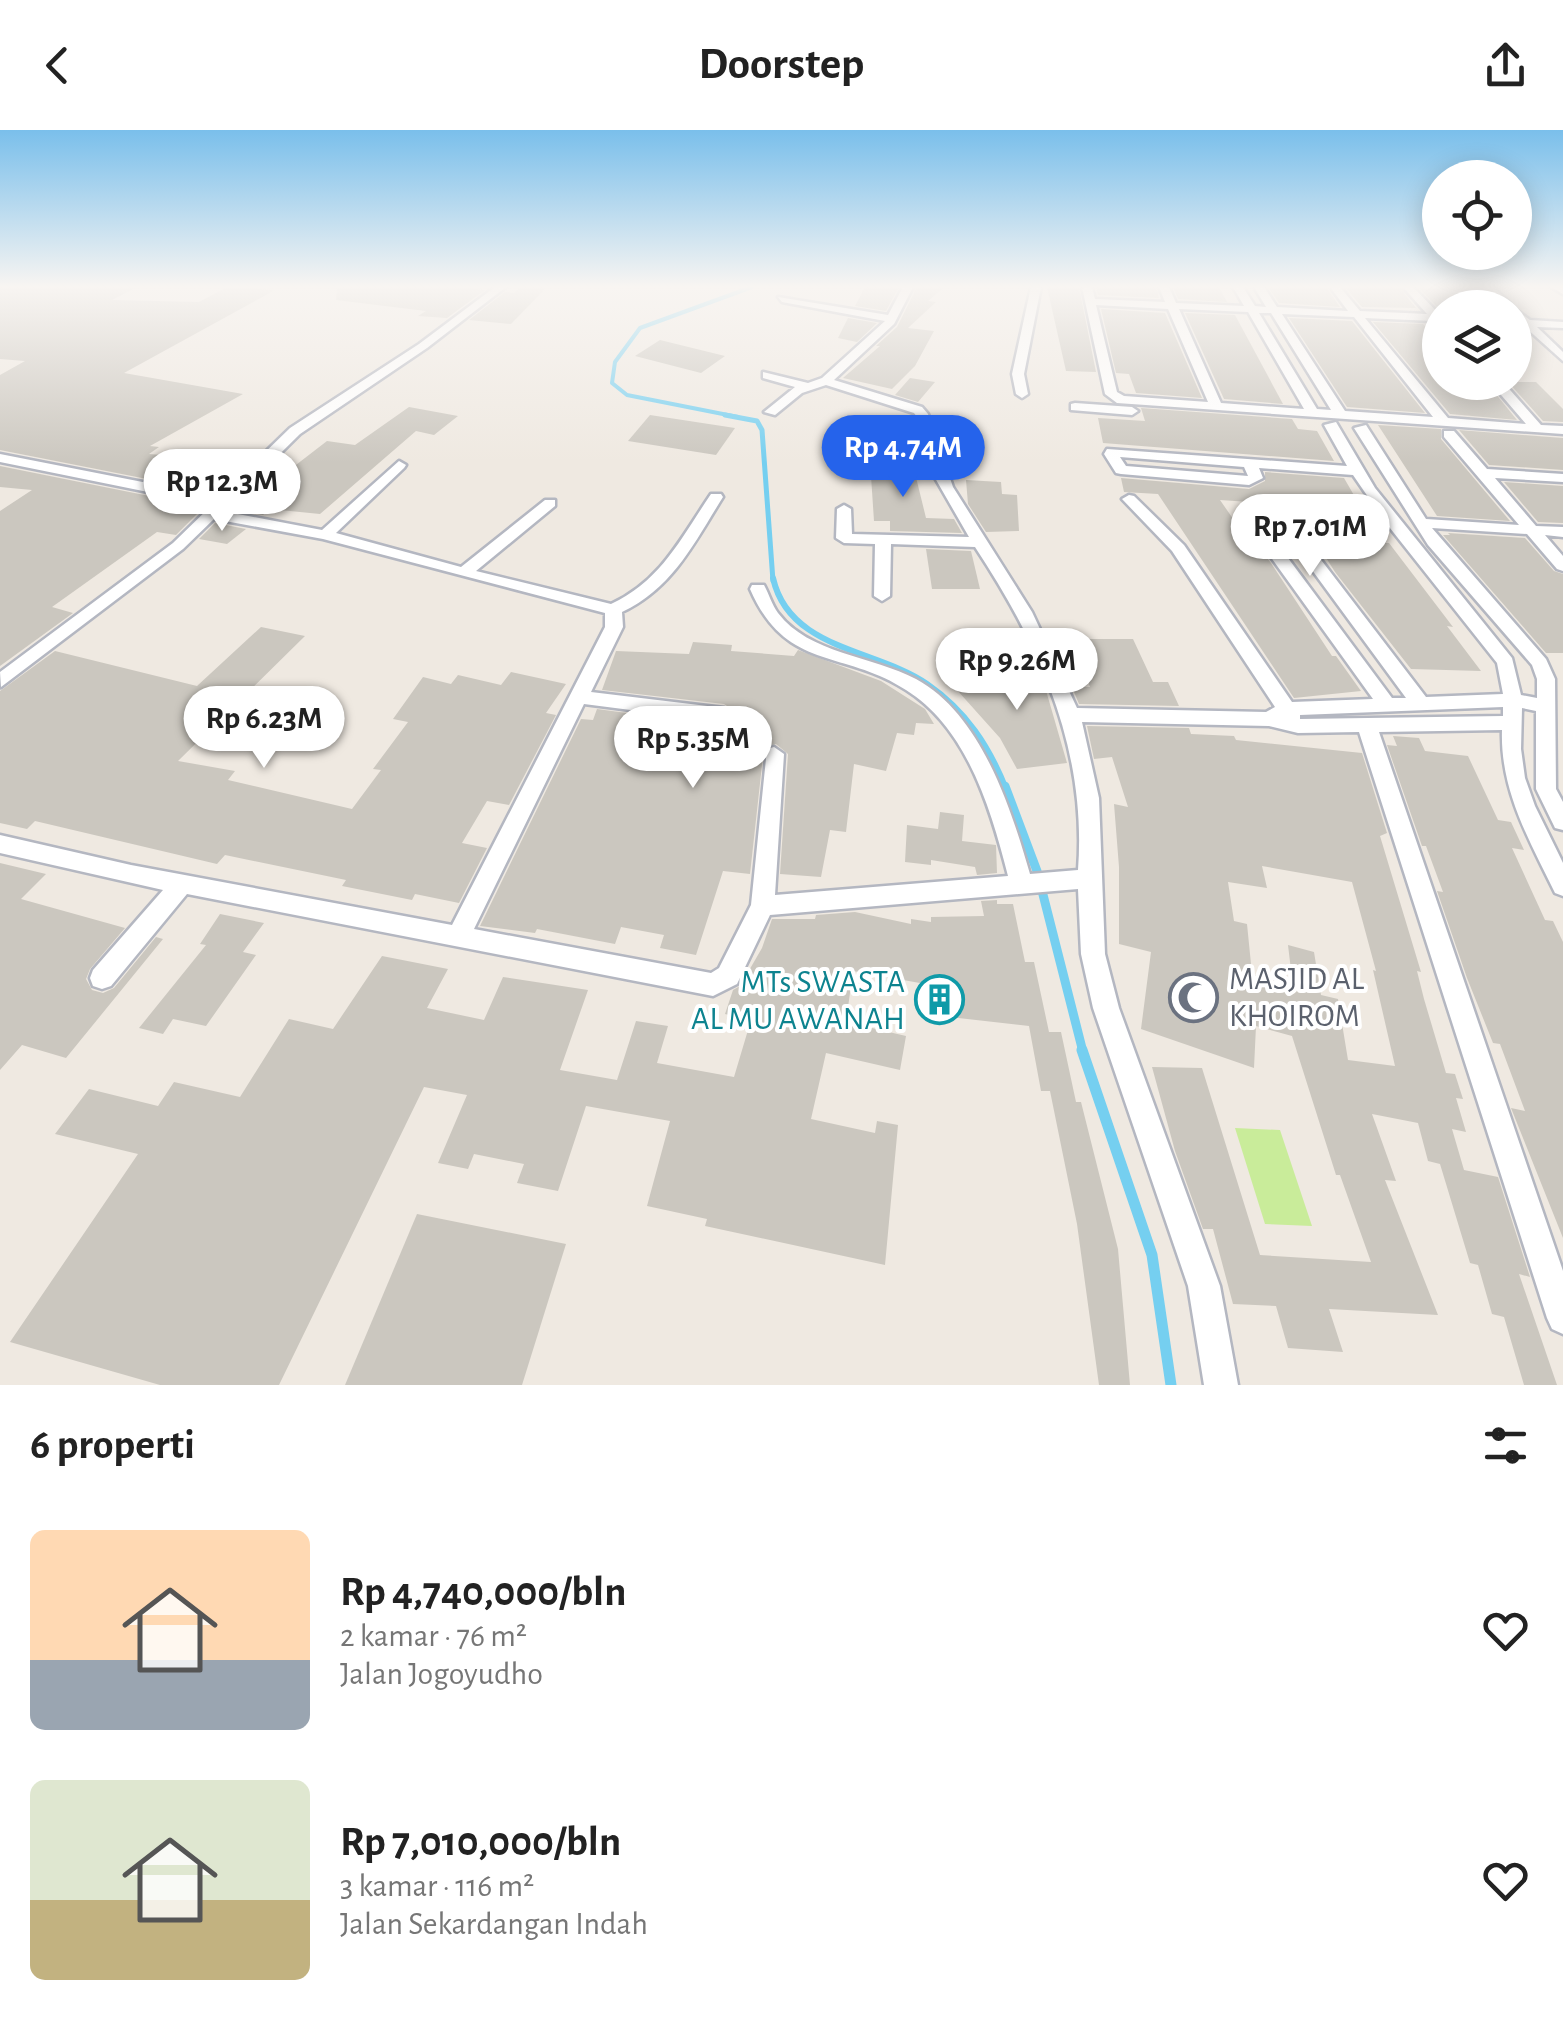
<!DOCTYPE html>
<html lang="id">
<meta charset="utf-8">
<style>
body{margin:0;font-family:"Alegreya Sans",sans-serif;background:#f6f6f6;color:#222;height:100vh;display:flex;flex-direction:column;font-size:38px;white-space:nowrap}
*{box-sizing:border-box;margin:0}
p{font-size:32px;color:#767676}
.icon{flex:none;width:55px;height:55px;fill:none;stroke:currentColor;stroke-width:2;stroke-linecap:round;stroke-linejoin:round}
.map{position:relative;height:1255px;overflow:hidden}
.details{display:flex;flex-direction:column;background:#fff;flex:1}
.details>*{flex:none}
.buttons{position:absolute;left:1422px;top:30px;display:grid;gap:20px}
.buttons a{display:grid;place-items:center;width:110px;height:110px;border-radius:50%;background:#fff;box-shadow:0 5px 25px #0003;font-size:50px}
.price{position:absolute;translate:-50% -85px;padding:0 22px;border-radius:35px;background:#fff;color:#222;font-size:32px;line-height:65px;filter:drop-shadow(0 2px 5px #0008)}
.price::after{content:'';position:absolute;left:50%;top:60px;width:30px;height:22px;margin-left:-15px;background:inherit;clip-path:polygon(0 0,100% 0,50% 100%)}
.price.current{background:#2563eb;color:#fff}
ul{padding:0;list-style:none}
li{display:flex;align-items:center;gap:30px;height:250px;padding:0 30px}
li span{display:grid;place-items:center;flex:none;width:280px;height:200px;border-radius:15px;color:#555}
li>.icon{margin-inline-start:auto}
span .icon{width:120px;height:120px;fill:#fffc;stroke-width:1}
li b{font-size:42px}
h2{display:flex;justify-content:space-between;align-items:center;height:120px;padding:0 30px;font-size:42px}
header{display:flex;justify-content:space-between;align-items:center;height:130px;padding:0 30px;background:#fff;font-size:45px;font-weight:600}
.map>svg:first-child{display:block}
.pitch{fill:#c9ec9a}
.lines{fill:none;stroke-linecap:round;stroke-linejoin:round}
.stream-far4{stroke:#75cff0;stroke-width:4}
.stream-far3{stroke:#75cff0;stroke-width:5}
.stream-far2{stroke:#75cff0;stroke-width:6}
.stream-far1{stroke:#75cff0;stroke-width:9}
.stream{stroke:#75cff0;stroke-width:11}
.building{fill:#cbc7bf;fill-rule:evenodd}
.minor-casing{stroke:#b4b7c1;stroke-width:5}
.minor{fill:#fff;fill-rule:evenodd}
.labels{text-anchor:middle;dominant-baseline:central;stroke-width:8;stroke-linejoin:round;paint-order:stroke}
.near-worship-label{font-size:32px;fill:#5b616d;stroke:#fff;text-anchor:start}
.near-culture-label{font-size:32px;fill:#0d838f;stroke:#fff;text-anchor:end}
</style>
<header><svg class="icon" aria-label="back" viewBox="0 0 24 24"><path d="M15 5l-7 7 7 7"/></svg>Doorstep<svg class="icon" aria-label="share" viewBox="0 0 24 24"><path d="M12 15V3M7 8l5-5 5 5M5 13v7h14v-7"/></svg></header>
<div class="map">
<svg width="1563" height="1255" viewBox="0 0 1563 1255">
<rect width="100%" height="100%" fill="#efe9e1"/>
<!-- pitch -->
<path class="pitch" d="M1235 998 1280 1000 1312 1096 1265 1094Z"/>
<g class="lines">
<!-- stream-far4 -->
<path class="stream-far4" d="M738 287 627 265 612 253 615 232 640 198 752 157"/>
<!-- stream-far3 -->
<path class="stream-far3" d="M725 285 757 291 762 300 773 451"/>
<!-- stream-far2 -->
<path class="stream-far2" d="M773 448C789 520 877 519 927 554 966 581 989 616 1006 659"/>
<!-- stream-far1 -->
<path class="stream-far1" d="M1005 656 1037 741 1083 922"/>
<!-- stream -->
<path class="stream" d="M1082 920 1152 1125 1171 1255"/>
</g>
<!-- building -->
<g class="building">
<path d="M0 157H137L112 170 199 172 227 157 275 160 124 243 243 264 150 316 159 317 149 324 241 331 227 344 237 345 218 363 0 320V245L25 231 0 229Z"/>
<path d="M337 157H456L485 160 447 188 418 186 426 181 336 170Z"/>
<path d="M521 157H547L511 194 469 190 505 162 514 163Z"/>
<path d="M865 157H899L886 181 855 176Z"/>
<path d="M917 157H944L928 171 936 172 908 198 934 201 915 236 892 259 843 248 880 216H876L897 197Z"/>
<path d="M1047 157H1079L1096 242 1066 241Z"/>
<path d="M1096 157H1156L1159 168 1098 165Z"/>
<path d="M1173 157H1219L1227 172 1178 169Z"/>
<path d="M1268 157H1326L1340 177 1279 173Z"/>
<path d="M1345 157H1399L1416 178 1362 177Z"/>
<path d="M1418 157H1478L1497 178H1438Z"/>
<path d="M1101 179 1165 183 1202 268 1136 263 1129 244 1116 243Z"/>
<path d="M1185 183 1235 185 1283 274 1224 269Z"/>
<path d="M848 188 877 193 857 212 838 208Z"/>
<path d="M1289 188 1352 191 1425 283 1347 277Z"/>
<path d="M1373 192 1423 194 1440 212V252H1486L1517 290 1450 284Z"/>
<path d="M660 210 725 226 701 243 635 226Z"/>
<path d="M910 248 935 252 918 272 895 265Z"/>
<path d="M1508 252H1536L1563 279V292L1543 291Z"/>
<path d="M409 277 458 286 434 305 416 301 320 384 270 379 263 385 230 379 262 346 279 348 327 311 355 315Z"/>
<path d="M1141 278 1292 289 1298 299 1317 301 1334 331 1103 313 1098 288 1145 291Z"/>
<path d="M650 285 735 298 716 325 628 311Z"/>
<path d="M1378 295 1441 299V309L1510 391 1437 386Z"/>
<path d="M1459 300 1563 308V340L1489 335Z"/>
<path d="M870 331H912L926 388 954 389 962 403 890 401V391H874Z"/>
<path d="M0 336 204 377 176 405 157 402 52 477 73 483 0 536V381L32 360 0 357Z"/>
<path d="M1265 342 1344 348 1355 367 1346 366 1371 413H1389L1453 497 1447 496 1481 541 1411 539 1335 442 1293 375 1220 370 1254 419H1260L1271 433 1332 526H1336L1361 561 1294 568 1158 364 1124 362 1121 348 1249 359 1265 351Z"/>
<path d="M966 350 1001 352 1002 364 1017 365 1019 401 986 402 968 374Z"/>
<path d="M1504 352 1563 356V393L1538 392Z"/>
<path d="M215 393 246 399 227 414 199 409Z"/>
<path d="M1448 403 1525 408 1554 441 1563 444V523H1546L1443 405H1450Z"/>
<path d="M926 419 971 421 980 459H932Z"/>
<path d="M261 497 305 506 178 631 235 641 228 650 352 679 381 640 373 639 408 592 393 589 423 547 451 554 458 545 501 555 511 542 566 554 546 583 556 585 509 675 487 671 462 713 487 718 459 773 415 764 412 770 342 756 346 750 225 725 217 734 35 691 27 699 0 693V561L55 521 197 556Z"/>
<path d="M1072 509H1133L1153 552H1168L1179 576 1079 574 1072 557H1090Z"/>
<path d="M693 512 732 515 731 521 794 526 798 520 881 551 925 579 934 594 916 593 914 605 897 603 886 641 854 634 846 702 830 700 821 747 780 744 788 624 776 614 764 617 750 744 723 741 696 825 660 818 664 805 621 797 615 814 537 799 535 803 480 796 581 589 593 590 597 579 724 596 736 588V582L724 574 602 560 616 521 689 524Z"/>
<path d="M1027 532 1045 557 1067 633 1017 639 1000 608 957 560 972 554 965 542Z"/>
<path d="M1087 596 1189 598 1191 604 1234 606 1236 610 1362 623 1387 703 1380 706 1421 842 1417 841 1424 869 1446 943 1455 944 1463 969 1456 968 1466 1002 1452 999 1464 1040 1498 1047 1530 1147 1519 1144 1557 1255H1524L1504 1187 1492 1184 1478 1135 1470 1133 1440 1034 1428 1031 1418 993 1372 984 1396 1051 1385 1050 1438 1185 1329 1179 1343 1222 1288 1218 1276 1176 1233 1174 1213 1099H1203L1175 1021 1152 937 1202 938 1260 1125 1371 1132 1340 1045H1336L1292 906 1256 896 1254 938 1141 899 1151 822 1119 814V737L1114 674 1128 677 1112 627 1094 629ZM1262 736 1352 752 1376 841 1373 840 1395 936 1348 930 1338 869 1321 865 1314 822 1288 815 1293 857 1252 844 1247 794 1234 791 1228 752 1267 758Z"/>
<path d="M1393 606 1419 608 1425 621 1468 626 1498 690 1511 692 1524 720 1512 718 1545 790 1553 791 1563 812V1108L1511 978 1525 981 1500 914 1493 913 1467 848 1437 761 1443 762 1426 716H1422L1387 615 1397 616Z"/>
<path d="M940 682 964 685 962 711 996 715 997 743 977 745 975 737 931 730V735L905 732 907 695 938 699Z"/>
<path d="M0 733 46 744 21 769 125 798 90 839 86 849 92 860 103 863 114 858 156 807 163 809 66 928 22 915 0 940Z"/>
<path d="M997 770V774H1013L1025 832H1034L1049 902H1061L1076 972H1081L1118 1119 1130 1255H1099L1077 1094 1050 961H1041L1029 896 932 885 931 855 853 841 846 892 906 906 900 940 826 923 811 989 875 1003 877 991 898 995 885 1135 705 1096 707 1089 647 1076 670 991 586 976 558 1061 517 1053 524 1034 474 1024 468 1039 438 1033 467 965 424 957 279 1255H160L10 1212 138 1024 55 1004 89 959 158 976 174 952 240 967 289 889 333 899 382 826 448 839 427 878 484 890 503 847 588 860 560 940 617 950 636 891 668 896 657 933 734 947 751 890 725 884 733 860 740 856 762 818 772 789H815L816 785 855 782 911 794V789L931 792V787L984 786 981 771Z"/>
<path d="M220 784 264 793 243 822 256 825 206 896 173 889 163 904 139 898 206 815 200 814Z"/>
<path d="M417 1084 566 1114 522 1255H345Z"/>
</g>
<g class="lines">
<defs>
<g id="minor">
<path d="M495 157H506L427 218 300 304 222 381 322 400 399 331 406 335 404 338 336 403 461 437 545 370H555V376L476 441 611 474C661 451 681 408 711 364H721L723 367C694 413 673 458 622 482L623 497 591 562 724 578 734 585 724 592 584 574 474 799 711 843 719 838 751 775 767 619 774 617 784 624 775 765 1008 746C991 680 968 599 906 560 843 519 786 542 750 459L752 455H764C769 464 772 475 778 483 809 524 873 526 916 549 981 584 1011 678 1030 744L1078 740C1087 620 1040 515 975 417L891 414 890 466 882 471 874 466 875 414 844 413 836 408 837 379 844 375 851 379 852 404 969 407 935 348 917 287 914 283 826 255 802 263 775 285 764 282 795 257 763 248V242L808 253 822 248 885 191 782 172 778 167 888 185 903 157H913L894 194 834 250 922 277 928 284 953 357 1032 482 1077 578 1266 582 1275 577 1172 421 1122 369 1129 365 1134 366 1184 415 1292 572 1373 569 1265 419 1273 414 1312 418 1426 567 1503 564 1497 533 1386 393 1353 345 1259 338 1263 348 1249 355 1121 344 1116 343 1104 324 1107 319 1347 336 1324 295 1336 292 1375 358 1512 528 1521 565 1537 568V549L1532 535 1428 415 1354 298 1366 295 1426 389 1519 395 1444 307V301H1454L1487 339 1563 344V352L1495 348 1536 396 1563 397V407L1545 405 1563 426V441L1557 439 1527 404 1432 398 1546 529 1555 549 1556 659 1563 672V700L1555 698 1536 659V581L1522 578 1521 619 1525 648 1535 676 1563 733V766L1555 763C1529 710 1500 660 1502 600L1379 602 1563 1141V1204L1552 1199 1547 1188 1359 602 1298 603 1269 596 1082 592 1099 668 1105 824 1119 878 1220 1156 1238 1255H1204L1188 1156 1093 878 1081 824 1078 759 770 785 737 854 713 866 187 764 111 856 102 859 93 856 90 848 93 840 163 760 0 723V705L131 735 452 795 605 497V483L323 409 214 389 183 419 1 557 0 542 173 413 212 375 0 332V324L219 367 290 298 419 214ZM1120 327 1244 337 1248 346 1126 336ZM1285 424 1301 425 1406 568H1392ZM1503 577V586L1300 589V585Z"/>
<path d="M1031 157H1041L1024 244 1028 264 1022 268 1016 264 1012 244Z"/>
<path d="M1082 157H1092L1095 169 1165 172 1159 157H1169L1176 173 1244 176 1233 157H1243L1255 176 1266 177 1254 157H1264L1277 177 1348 181 1330 157H1340L1360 181 1427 184 1403 157H1413L1440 185V195L1433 191 1365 188 1448 288 1526 294 1490 252H1503L1541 295 1563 296V304L1117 273 1105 264ZM1096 175 1168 179 1208 272 1124 266 1117 262ZM1179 179 1248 182 1304 279 1221 273ZM1259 183H1271L1331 280 1317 279ZM1282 184 1354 187 1433 287 1345 281Z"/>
<path d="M1482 157H1493L1515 178H1503Z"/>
<path d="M1551 157H1563V164Z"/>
<path d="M1515 179 1530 190 1563 192V198L1537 197 1563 222V231L1524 196 1518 195Z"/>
<path d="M1075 273 1132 277 1138 281 1132 285 1071 280V274Z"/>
</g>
</defs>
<!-- minor casing -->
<use href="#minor" class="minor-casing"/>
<!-- minor -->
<use href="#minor" class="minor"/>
</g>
<!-- sky -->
<linearGradient id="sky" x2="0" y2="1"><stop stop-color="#7abfeb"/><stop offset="0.47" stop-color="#f8f5f2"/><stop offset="1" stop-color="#f8f5f2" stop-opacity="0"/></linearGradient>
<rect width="1563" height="333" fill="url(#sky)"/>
<!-- icons -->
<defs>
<symbol id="mosque-ring" viewBox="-11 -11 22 22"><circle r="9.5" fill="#fff" stroke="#6b7280" stroke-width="1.5"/><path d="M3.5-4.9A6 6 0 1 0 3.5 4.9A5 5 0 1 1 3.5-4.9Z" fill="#6b7280"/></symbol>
<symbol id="building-ring" viewBox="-11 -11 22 22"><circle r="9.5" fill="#fff" stroke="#0f9aa8" stroke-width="1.5"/><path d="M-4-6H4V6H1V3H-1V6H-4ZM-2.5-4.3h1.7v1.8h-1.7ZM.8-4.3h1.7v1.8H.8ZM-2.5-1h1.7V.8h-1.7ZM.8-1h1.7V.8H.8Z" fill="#0f9aa8"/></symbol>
</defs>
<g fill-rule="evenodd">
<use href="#mosque-ring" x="1166" y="840" width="55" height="55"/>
<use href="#building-ring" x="912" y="842" width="55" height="55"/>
</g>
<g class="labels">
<!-- near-worship labels -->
<g class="near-worship-label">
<text x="1229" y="849">MASJID AL<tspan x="1229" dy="37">KHOIROM</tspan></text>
</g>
<!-- near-culture labels -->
<g class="near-culture-label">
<text x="905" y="852">MTs SWASTA<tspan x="905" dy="37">AL MU AWANAH</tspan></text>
</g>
</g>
</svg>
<div class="buttons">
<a><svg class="icon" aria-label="locate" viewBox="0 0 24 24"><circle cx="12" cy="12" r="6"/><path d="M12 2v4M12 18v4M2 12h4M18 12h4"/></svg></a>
<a><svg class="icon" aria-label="layers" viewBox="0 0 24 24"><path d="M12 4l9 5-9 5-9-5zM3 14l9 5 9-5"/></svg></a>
</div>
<b class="price current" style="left:903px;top:370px">Rp 4.74M</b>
<b class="price" style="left:222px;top:404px">Rp 12.3M</b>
<b class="price" style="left:1310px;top:449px">Rp 7.01M</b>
<b class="price" style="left:1017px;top:583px">Rp 9.26M</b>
<b class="price" style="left:264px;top:641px">Rp 6.23M</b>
<b class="price" style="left:693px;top:661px">Rp 5.35M</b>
</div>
<section class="details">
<h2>6 properti<svg class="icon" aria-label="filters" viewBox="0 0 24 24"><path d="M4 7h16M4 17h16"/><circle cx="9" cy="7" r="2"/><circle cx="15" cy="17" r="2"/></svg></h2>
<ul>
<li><span style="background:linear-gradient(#ffd9b3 65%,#9aa5b1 0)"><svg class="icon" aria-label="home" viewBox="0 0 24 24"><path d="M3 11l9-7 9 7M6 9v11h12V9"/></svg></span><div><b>Rp 4,740,000/bln</b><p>2 kamar · 76 m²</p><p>Jalan Jogoyudho</p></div><svg class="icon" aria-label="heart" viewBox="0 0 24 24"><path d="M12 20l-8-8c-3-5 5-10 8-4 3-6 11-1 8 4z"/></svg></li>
<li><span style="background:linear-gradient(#dfe7d0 60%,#c2b280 0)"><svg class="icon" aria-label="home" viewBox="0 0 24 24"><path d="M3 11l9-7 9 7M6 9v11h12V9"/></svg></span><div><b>Rp 7,010,000/bln</b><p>3 kamar · 116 m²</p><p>Jalan Sekardangan Indah</p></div><svg class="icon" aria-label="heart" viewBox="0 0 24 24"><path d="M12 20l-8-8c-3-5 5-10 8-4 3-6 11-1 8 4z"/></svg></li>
</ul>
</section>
